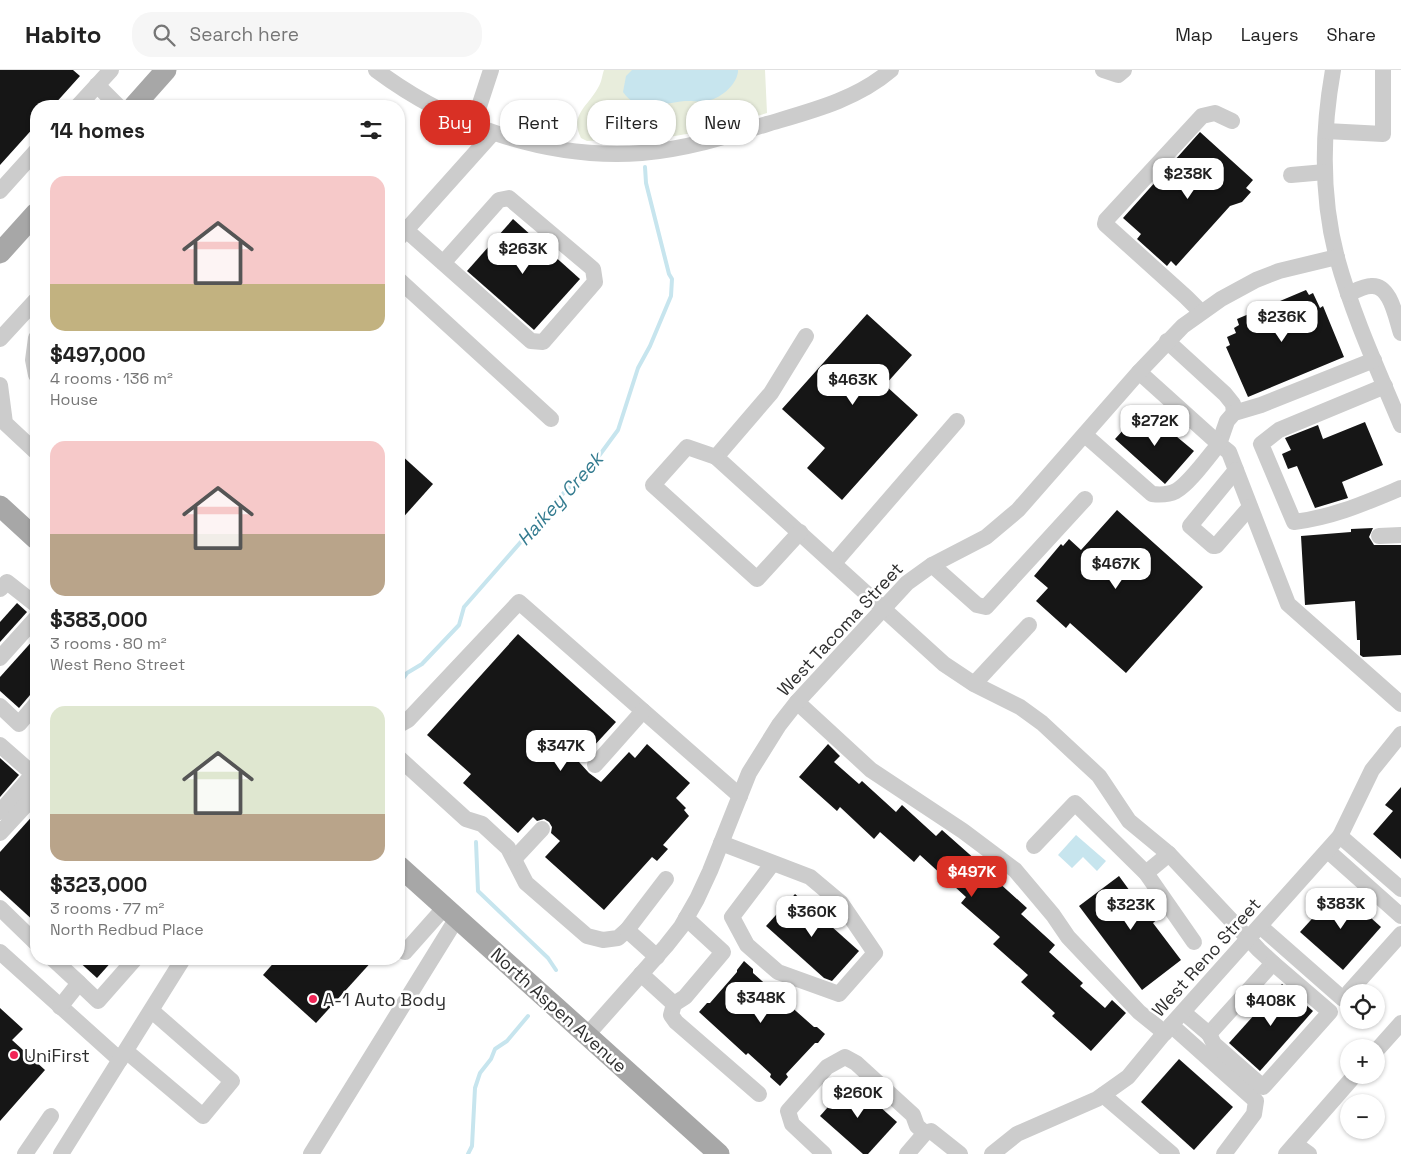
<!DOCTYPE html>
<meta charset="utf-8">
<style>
body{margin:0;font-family:"Space Grotesk",sans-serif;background:#f6f6f6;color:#222;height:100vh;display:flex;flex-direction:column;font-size:19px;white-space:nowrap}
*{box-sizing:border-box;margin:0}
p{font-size:16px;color:#767676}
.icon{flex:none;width:28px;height:28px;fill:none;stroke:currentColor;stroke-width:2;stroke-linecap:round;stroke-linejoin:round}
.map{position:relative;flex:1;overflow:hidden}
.panel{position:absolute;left:30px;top:30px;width:375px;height:865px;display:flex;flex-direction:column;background:#fff;border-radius:20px;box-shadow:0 1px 4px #0004}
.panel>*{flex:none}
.hud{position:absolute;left:420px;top:30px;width:475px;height:45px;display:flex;gap:10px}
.controls{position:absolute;left:1340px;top:914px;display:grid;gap:10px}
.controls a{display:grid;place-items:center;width:45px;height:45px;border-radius:50%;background:#fff;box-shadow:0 1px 4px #0004;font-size:25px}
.price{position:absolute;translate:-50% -42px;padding:0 11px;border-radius:10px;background:#fff;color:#222;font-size:16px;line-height:32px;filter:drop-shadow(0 1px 2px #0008)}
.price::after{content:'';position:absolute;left:50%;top:30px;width:15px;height:11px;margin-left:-8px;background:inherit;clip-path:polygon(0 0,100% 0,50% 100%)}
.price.active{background:#d93025;color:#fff}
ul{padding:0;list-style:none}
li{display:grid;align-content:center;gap:10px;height:265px;padding:0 20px}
li span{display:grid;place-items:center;height:155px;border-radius:15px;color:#555}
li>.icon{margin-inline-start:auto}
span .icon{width:90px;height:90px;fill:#fffc;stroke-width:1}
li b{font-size:21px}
h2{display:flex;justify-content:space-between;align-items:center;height:60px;padding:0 20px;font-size:21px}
.pill{padding:0 18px;border-radius:20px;background:#fff;box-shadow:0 1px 4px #0004;font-size:18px;line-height:45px}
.pill.active{background:#d93025;color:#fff}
header{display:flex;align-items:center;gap:30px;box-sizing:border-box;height:70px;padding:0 25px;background:#fff;border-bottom:1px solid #e0e0e0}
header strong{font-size:24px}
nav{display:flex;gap:28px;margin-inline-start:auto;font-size:18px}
.search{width:350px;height:45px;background:#f6f6f6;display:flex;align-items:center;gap:12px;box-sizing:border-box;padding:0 18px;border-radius:20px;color:#767676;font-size:19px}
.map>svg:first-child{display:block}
.green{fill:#e8eddc}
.water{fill:#c7e5ee}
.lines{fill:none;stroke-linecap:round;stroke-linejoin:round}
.stream{stroke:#c7e5ee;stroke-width:4}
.building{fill:#161616}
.minor{stroke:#ccc;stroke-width:16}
.major{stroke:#a7a7a7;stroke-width:21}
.poi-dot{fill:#f12657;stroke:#fff;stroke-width:2}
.labels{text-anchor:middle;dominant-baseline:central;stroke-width:5;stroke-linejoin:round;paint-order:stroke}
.street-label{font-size:18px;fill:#2f2f2f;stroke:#fff}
.poi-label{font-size:18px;fill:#2f2f2f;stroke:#fff;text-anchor:start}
.water-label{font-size:19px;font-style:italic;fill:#357c90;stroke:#fff}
</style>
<header>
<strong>Habito</strong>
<div class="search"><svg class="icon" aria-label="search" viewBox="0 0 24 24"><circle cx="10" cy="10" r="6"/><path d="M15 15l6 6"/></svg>Search here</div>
<nav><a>Map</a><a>Layers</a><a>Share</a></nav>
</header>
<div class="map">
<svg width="1401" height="1084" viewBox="0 0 1401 1084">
<rect width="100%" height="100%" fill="#fff"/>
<!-- green -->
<path class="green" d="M604 0H765L767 43 710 60 669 67 587 71 581 68C569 44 589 36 599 16 602 11 602 5 604 0Z"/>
<!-- water -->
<g class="water">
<path d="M632 0H738V2C736 16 719 30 705 31 698 32 691 31 685 31 662 33 639 45 623 22L626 6Z"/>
<path d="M1076 765 1106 791 1097 801 1083 787 1072 798 1058 785Z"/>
</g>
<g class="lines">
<!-- stream -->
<g class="stream">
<path d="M399 614 407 603 422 594 459 555 464 537 568 418 579 413 618 360 638 298 650 276 671 226 672 209 669 204 646 113 645 97"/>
<path d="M476 772 478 821 548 888 556 900"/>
<path d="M468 1084 472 1076 475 1018 480 1003 491 989 495 979 507 971 528 946"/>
</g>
</g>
<!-- building -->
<g class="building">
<path d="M0 0H73L80 6 53 36H36V55L0 95Z"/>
<path d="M1200 62 1253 110 1246 118 1251 122 1242 132 1230 136 1176 196 1171 191 1167 196 1137 169 1141 164 1123 148Z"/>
<path d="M513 149 580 209 534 260 467 201Z"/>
<path d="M1306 220 1309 225 1313 223 1320 238 1323 236 1344 287 1248 327 1226 277 1230 275 1227 267 1236 263 1234 258 1239 255 1237 249Z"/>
<path d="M867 244 912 285 885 315 918 345 842 430 807 398 825 378 782 339Z"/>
<path d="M1147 342 1194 381 1165 414 1115 369 1135 347 1139 351Z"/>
<path d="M1365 352 1383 395 1342 412 1348 428 1315 438 1297 396 1288 399 1282 384 1291 380 1285 368 1318 355 1323 369Z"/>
<path d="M399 383 433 414 399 452Z"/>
<path d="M1117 440 1203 517 1126 603 1070 553 1066 558 1036 531 1048 518 1034 506 1061 474 1063 476 1069 469 1081 480Z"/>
<path d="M1373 458 1369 467 1374 475H1401V585L1363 587 1360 585V570H1357L1355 531 1305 535 1301 466 1351 462V459Z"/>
<path d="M17 533 27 542 0 572V552Z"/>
<path d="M518 564 616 652 579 692 589 703 601 712 629 682 635 688 647 674 690 713 676 728 686 738 684 740 689 746 663 775 668 779 657 791 652 787 604 840 545 787 560 771 551 763 552 757 549 752 544 749 537 751 533 747 518 763 463 713 471 704 427 665Z"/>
<path d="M36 567V618L19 638 0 621V607Z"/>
<path d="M828 674 840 686 834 692 859 714 862 711 896 742 902 735 936 766 942 760 977 791 976 792 1027 838 1021 844 1055 875 1049 882 1083 913 1080 916 1105 938 1112 930 1126 943 1091 981 1052 946 1055 943 1021 912 1028 905 993 874 1000 867 961 833 966 827 920 785 914 792 880 762 874 769 840 737 837 741 799 707Z"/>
<path d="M0 688 19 705 0 727Z"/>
<path d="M1401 717V789L1373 764 1393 741 1385 735Z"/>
<path d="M36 742V853L0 820V782Z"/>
<path d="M1119 806 1135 828 1145 821 1161 842 1158 844 1160 847 1153 853 1181 890 1142 920 1079 836Z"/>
<path d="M1339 819 1381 857 1343 900 1300 862Z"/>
<path d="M795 824 859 881 832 911 824 908 766 856Z"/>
<path d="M76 889H114L97 908Z"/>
<path d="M277 889H374L316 953 263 905Z"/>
<path d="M744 891 753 899V903L814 957H817L825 964 818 973H815L786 1004 788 1007 780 1016 770 1007 771 1004 748 983 746 985 699 942 707 933H710L737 902V900Z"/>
<path d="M1282 914 1313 941 1260 1001 1229 973Z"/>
<path d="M0 938 23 959 12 970 45 1000 0 1051Z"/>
<path d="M1179 989 1233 1037 1194 1080 1141 1032Z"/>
<path d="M851 1011 897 1052 868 1084H863L820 1046Z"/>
</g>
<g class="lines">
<!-- minor -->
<g class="minor">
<path d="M376 0C451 56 547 90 642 83 685 79 726 67 767 54 811 41 856 30 891 0"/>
<path d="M1103 0 1118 5 1124 0"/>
<path d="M1333 0C1322 62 1321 127 1337 188 1353 246 1378 300 1401 355"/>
<path d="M97 15 118 36"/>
<path d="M78 36 111 0"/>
<path d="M473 55 491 0"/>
<path d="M1326 61 1383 64V0"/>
<path d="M1291 105 1325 102"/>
<path d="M0 121 36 81"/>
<path d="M406 160 531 271 543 272 595 212 593 199 509 128 499 130 443 193"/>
<path d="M399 168 493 63"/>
<path d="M399 210 551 349"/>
<path d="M1348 224C1355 221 1364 216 1371 216 1391 214 1396 249 1401 263"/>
<path d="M1201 242 1186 227 1105 154 1106 150 1202 46 1215 43 1232 51"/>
<path d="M806 266 771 323 716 387 944 594 974 614 1020 637 1042 653 1099 706 1129 751 1169 784 1259 880 1273 893 1209 964 1183 942"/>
<path d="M36 268 33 290 36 305"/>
<path d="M0 269 36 230"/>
<path d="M1167 271 1225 324 1233 334 1234 343"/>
<path d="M1374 290 1261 335 1234 343 1227 351 1219 374 1229 382 1288 534 1401 634"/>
<path d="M0 315 5 353 36 382"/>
<path d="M1385 316 1279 360 1261 374 1294 452C1334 447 1365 433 1401 418"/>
<path d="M1085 365 1152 424C1160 425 1168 425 1176 421 1189 414 1209 386 1219 374L1139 302"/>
<path d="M716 387 687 377 653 415 757 509 800 462"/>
<path d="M1236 400 1190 456 1213 476H1216L1250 437"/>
<path d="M1379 466 1401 465"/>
<path d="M834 493 957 351"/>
<path d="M932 495 977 535 986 537 1085 429"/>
<path d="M0 519 7 512 35 534 36 533"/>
<path d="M0 588 36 548"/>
<path d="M974 614 1029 555"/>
<path d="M797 632 871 700 963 761 1015 800 1053 845 1068 867 1139 942 1165 963"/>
<path d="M0 636 19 654 36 634"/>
<path d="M399 655 408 650 519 532 740 726"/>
<path d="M0 675 33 704 0 742"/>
<path d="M399 688 466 749 482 754 508 778 526 813 587 866 603 870 618 868 627 860"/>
<path d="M595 695 643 641"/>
<path d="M0 763 36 724"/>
<path d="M1340 766 1401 819"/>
<path d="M721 773 810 807 841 833 875 883 839 924 778 902 747 875 732 847 773 793"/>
<path d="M1034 776 1075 733 1146 803 1194 872"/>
<path d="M1328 781 1401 846"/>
<path d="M514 789 542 759"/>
<path d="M1146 803 1169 784"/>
<path d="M0 838 36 873"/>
<path d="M686 848 723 882 685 927 674 934 671 945 676 952 759 1024"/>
<path d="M1260 856 1343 929 1349 923"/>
<path d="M399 876 405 882 445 837"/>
<path d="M0 882 120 990"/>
<path d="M657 887 627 860 666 809"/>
<path d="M53 889 79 913"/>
<path d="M641 904 674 934"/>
<path d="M1349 922 1401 864"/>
<path d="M60 937 79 913 98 931 135 889"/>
<path d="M1171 955 1256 1031 1254 1044 1224 1084"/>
<path d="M1209 964 1214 974 1263 1017 1330 942 1273 893"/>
<path d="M587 965 666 876 681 857 697 829 710 801 749 703 779 655 797 632 907 513 932 495 986 467 1018 440 1139 302 1183 256 1221 229 1256 210 1279 201 1337 187"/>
<path d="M126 981 203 1046 232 1011 152 941"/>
<path d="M1376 981 1401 953"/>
<path d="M1103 1025 1172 1084"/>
<path d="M1295 1074 1309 1084"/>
<path d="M25 1084 51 1046"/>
<path d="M61 1084 183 889"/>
<path d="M311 1084 457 848"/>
<path d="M824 1084 792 1054 788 1041 827 997 845 987 856 993 913 1045 917 1056 925 1063"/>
<path d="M907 1084 925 1063 931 1061 960 1084"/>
<path d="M992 1084 1017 1064 1097 1029 1128 1007 1171 955 1340 766 1372 700 1401 664"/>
<path d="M1286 1084 1355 1005"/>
</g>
<!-- major -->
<g class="major">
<path d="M134 36 166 0"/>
<path d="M0 183 36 143"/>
<path d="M0 436 36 469"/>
<path d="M399 796 719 1084"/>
</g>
</g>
<!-- markers -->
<g class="poi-dot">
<circle cx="313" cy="929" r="5"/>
<circle cx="14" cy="985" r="5"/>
</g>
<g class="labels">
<!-- street labels -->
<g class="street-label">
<text transform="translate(840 559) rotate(-47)">West Tacoma Street</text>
<text transform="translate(1206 887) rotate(-48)">West Reno Street</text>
<text transform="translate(559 940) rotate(42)">North Aspen Avenue</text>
</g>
<!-- poi labels -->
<g class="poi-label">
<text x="323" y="929">A-1 Auto Body</text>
<text x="24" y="985">UniFirst</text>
</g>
<!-- water labels -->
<g class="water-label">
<text transform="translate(560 429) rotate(-48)">Haikey Creek</text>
</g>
</g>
</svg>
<div class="controls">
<a><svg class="icon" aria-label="locate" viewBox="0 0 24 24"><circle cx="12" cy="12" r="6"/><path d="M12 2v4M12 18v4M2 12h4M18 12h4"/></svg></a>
<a>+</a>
<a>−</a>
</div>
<b class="price" style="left:1188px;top:130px">$238K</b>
<b class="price" style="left:523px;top:205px">$263K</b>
<b class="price" style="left:1282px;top:273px">$236K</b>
<b class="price" style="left:853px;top:336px">$463K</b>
<b class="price" style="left:1155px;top:377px">$272K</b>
<b class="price" style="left:1116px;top:520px">$467K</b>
<b class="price" style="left:561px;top:702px">$347K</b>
<b class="price active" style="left:972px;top:828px">$497K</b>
<b class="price" style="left:1341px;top:860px">$383K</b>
<b class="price" style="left:1131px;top:861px">$323K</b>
<b class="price" style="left:812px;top:868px">$360K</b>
<b class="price" style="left:761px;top:954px">$348K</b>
<b class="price" style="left:1271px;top:957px">$408K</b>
<b class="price" style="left:858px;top:1049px">$260K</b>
<div class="hud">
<a class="pill active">Buy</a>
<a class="pill">Rent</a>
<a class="pill">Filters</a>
<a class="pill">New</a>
</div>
<section class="panel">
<h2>14 homes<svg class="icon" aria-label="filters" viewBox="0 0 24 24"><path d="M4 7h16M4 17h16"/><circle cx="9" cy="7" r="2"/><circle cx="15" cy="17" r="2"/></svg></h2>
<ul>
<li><span style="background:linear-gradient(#f6c9c9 70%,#c2b280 0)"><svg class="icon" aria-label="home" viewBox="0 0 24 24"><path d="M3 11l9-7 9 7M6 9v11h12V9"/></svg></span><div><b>$497,000</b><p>4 rooms · 136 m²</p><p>House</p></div></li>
<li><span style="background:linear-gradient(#f6c9c9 60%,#b9a48a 0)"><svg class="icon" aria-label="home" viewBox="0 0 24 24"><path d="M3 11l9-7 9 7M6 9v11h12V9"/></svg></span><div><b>$383,000</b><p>3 rooms · 80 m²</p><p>West Reno Street</p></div></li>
<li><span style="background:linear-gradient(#dfe7d0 70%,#b9a48a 0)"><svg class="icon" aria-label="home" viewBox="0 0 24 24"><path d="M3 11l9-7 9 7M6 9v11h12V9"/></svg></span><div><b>$323,000</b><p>3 rooms · 77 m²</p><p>North Redbud Place</p></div></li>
</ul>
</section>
</div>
